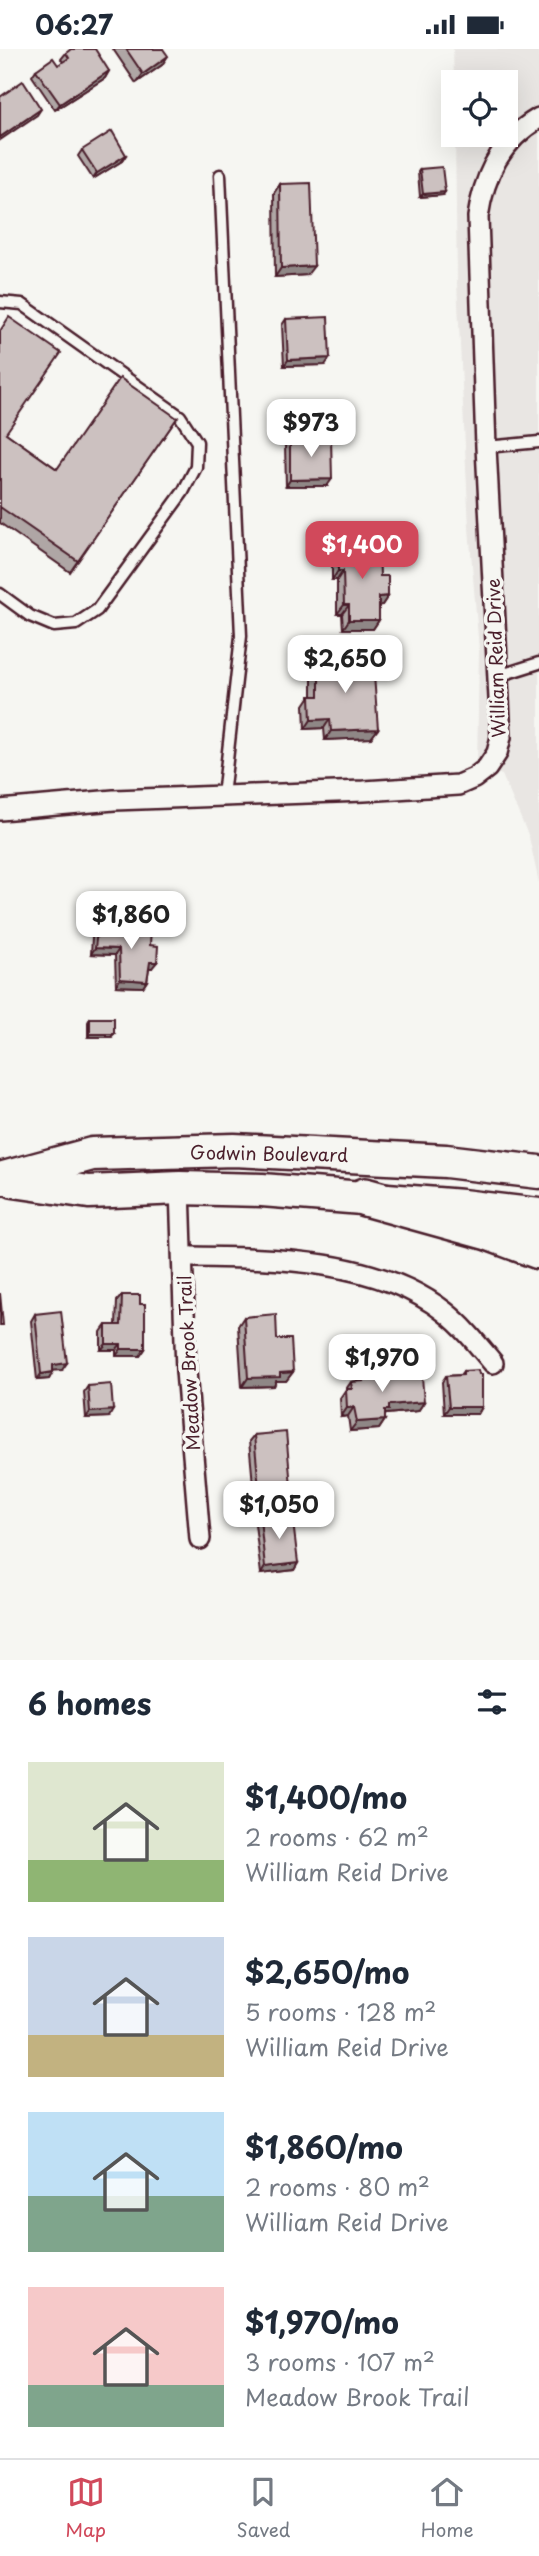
<!DOCTYPE html>
<meta charset="utf-8">
<style>
body{margin:0;font-family:"Playpen Sans",sans-serif;background:#f6f6f7;color:#1f2937;height:100vh;display:flex;flex-direction:column;font-size:26px;white-space:nowrap}
*{box-sizing:border-box;margin:0}
p{font-size:23px;color:#747a83}
.icon{flex:none;width:38px;height:38px;fill:none;stroke:currentColor;stroke-width:2;stroke-linecap:round;stroke-linejoin:round}
.map{position:relative;height:1611px;overflow:hidden}
.drawer{display:flex;flex-direction:column;background:#fff;flex:1}
.drawer>*{flex:none}
.buttons{position:absolute;left:441px;top:21px;display:grid;gap:14px}
.buttons a{display:grid;place-items:center;width:77px;height:77px;border-radius:0px;background:#fff;box-shadow:0 7px 28px #0002;font-size:35px}
.price{position:absolute;translate:-50% -60px;padding:0 16px;border-radius:14px;background:#fff;color:#222;font-size:23px;line-height:46px;filter:drop-shadow(0 2px 4px #0008)}
.price::after{content:'';position:absolute;left:50%;top:42px;width:21px;height:16px;margin-left:-10px;background:inherit;clip-path:polygon(0 0,100% 0,50% 100%)}
.price.active{background:#d1495b;color:#fff}
ul{padding:0;list-style:none}
li{display:flex;align-items:center;gap:21px;height:175px;padding:0 28px}
li span{display:grid;place-items:center;flex:none;width:196px;height:140px;border-radius:0px;color:#555}
li>.icon{margin-inline-start:auto}
span .icon{width:84px;height:84px;fill:#fffc;stroke-width:1}
li b{font-size:30px}
h2{display:flex;justify-content:space-between;align-items:center;height:84px;padding:0 28px;font-size:30px}
.status{display:flex;justify-content:space-between;align-items:center;height:49px;padding:0 35px;background:#fff;direction:ltr}
.status svg{height:19px;fill:currentColor}
.tab-bar{display:flex;justify-content:space-around;align-items:center;height:98px;border-top:2px solid #e0e1e3;background:#fff;font-size:19px;color:#747a83}
.tab-bar a{display:grid;justify-items:center;gap:4px}
.tab-bar .active{color:#d1495b}
.map>svg:first-child{display:block}
.built{fill:#e9e6e3}
.lines{fill:none;stroke-linecap:round;stroke-linejoin:round}
.service-casing{stroke:#4a1f2b;stroke-width:15}
.minor-casing{stroke:#4a1f2b;stroke-width:24}
.primary-casing{stroke:#4a1f2b;stroke-width:37}
.motorway-casing{stroke:#4a1f2b;stroke-width:42}
.service{stroke:#f6f6f2;stroke-width:10}
.minor{stroke:#f6f6f2;stroke-width:19}
.primary{stroke:#f6f6f2;stroke-width:32}
.motorway{stroke:#f6f6f2;stroke-width:37}
.wall{fill:#afa6a5;stroke:#4a1f2b;stroke-width:2}
.shaded-wall{fill:#8f8786;stroke:#4a1f2b;stroke-width:2}
.building{fill:#ccc1c0;stroke:#4a1f2b;stroke-width:2}
.labels{text-anchor:middle;dominant-baseline:central;stroke-width:7;stroke-linejoin:round;paint-order:stroke}
.street-label{font-size:18px;fill:#4a1f2b;stroke:#f6f6f2}
</style>
<div class="status"><b>06:27</b><svg viewBox="0 0 49 12"><path d="M0 12V9h3v3zM5 12V6h3v6zM10 12V3h3v9zM15 12V0h3v12zM26 1h20v11H26zM47 4h2v5h-2z"/></svg></div>
<div class="map">
<svg width="539" height="1611" viewBox="0 0 539 1611">
<rect width="100%" height="100%" fill="#f6f6f2"/>
<filter id="ink" filterUnits="userSpaceOnUse"><feTurbulence type="fractalNoise" baseFrequency=".0143" numOctaves="2"/><feDisplacementMap in="SourceGraphic" scale="14" xChannelSelector="R" yChannelSelector="G"/><feConvolveMatrix kernelMatrix="1 2 1 2 8 2 1 2 1" color-interpolation-filters="sRGB"/></filter>
<g filter="url(#ink)">
<!-- built -->
<path class="built" d="M453 0H539V834L529 788 502 726 477 718 479 601 469 479 457 234 455 86H506V33H454Z"/>
<g class="lines">
<defs>
<g id="service">
<path d="M220 126 241 587 223 747"/>
<path d="M0 253 22 255 180 367 197 393 196 418 183 443 97 561 76 575 54 577 30 567 0 545"/>
<path d="M486 398 539 393"/>
<path d="M498 627 539 614"/>
</g>
<g id="minor">
<path d="M0 761 114 751 364 742 458 736 474 729 487 719 497 704 501 688 486 398 478 168C484 126 501 91 539 69"/>
<path d="M180 1139 186 1322 200 1490"/>
<path d="M183 1208C267 1209 376 1208 445 1263 464 1278 478 1296 493 1314"/>
</g>
<g id="primary">
<path d="M0 1130 92 1105 234 1101 446 1112 539 1123"/>
<path d="M14 1132 89 1143 180 1139 262 1141 462 1157 539 1166"/>
</g>
<path id="motorway" d="M365 1148 488 1182 539 1201"/>
</defs>
<!-- service casing -->
<use href="#service" class="service-casing"/>
<!-- minor casing -->
<use href="#minor" class="minor-casing"/>
<!-- primary casing -->
<use href="#primary" class="primary-casing"/>
<!-- motorway casing -->
<use href="#motorway" class="motorway-casing"/>
<!-- service -->
<use href="#service" class="service"/>
<!-- minor -->
<use href="#minor" class="minor"/>
<!-- primary -->
<use href="#primary" class="primary"/>
<!-- motorway -->
<use href="#motorway" class="motorway"/>
</g>
<!-- wall -->
<g class="wall">
<path d="M113 0H163L162 16 136 34Z"/>
<path d="M66 4 109 22 105 29 55 61 32 27 36 21 58 16 63 13 61 10Z"/>
<path d="M82 101 126 106 122 112 93 130 78 107Z"/>
<path d="M420 120 443 146 420 148 418 123Z"/>
<path d="M280 135 307 226 275 228 274 144Z"/>
<path d="M286 270 325 316 284 317 282 276Z"/>
<path d="M0 282 6 384 57 420 177 369 70 523 0 474Z"/>
<path d="M290 390 327 437H286L285 396Z"/>
<path d="M338 497 380 527 388 547 382 556H379V571L373 580H343L342 565H337V531H332V506Z"/>
<path d="M323 608 362 627 378 680 371 689 325 691 324 679 305 680 304 656 310 647H312V624Z"/>
<path d="M123 877 150 896 152 919H149L147 932 143 938 116 937 115 906 91 905 92 888 97 882 118 883Z"/>
<path d="M90 969 111 988H88V973Z"/>
<path d="M122 1246 140 1255 145 1300 140 1307H116V1301H101V1283L106 1276H116L117 1252Z"/>
<path d="M35 1265 62 1321H53L49 1330 37 1331 31 1272Z"/>
<path d="M244 1268 277 1290 293 1323 286 1332H276L274 1337 242 1338 238 1277Z"/>
<path d="M463 1322 482 1358 478 1365H444L442 1333 446 1327 460 1326Z"/>
<path d="M362 1324 396 1329 424 1353 418 1362 386 1365 385 1366V1371L379 1380 350 1382 348 1367 341 1368 340 1349 351 1333 357 1332Z"/>
<path d="M88 1337 109 1368 86 1369 84 1343Z"/>
<path d="M254 1386 291 1437 287 1443 254 1446 249 1392Z"/>
<path d="M260 1469 298 1514 294 1521 261 1525 255 1475Z"/>
</g>
<!-- shaded-wall -->
<g class="shaded-wall">
<path d="M168 7 162 16 136 34 143 25Z"/>
<path d="M109 22 105 29 55 61 60 55Z"/>
<path d="M41 60 37 66 0 91V88Z"/>
<path d="M126 106 122 112 93 130 97 124Z"/>
<path d="M445 143 443 146 420 148 423 145Z"/>
<path d="M314 217 307 226 275 228 281 219Z"/>
<path d="M330 309 325 316 284 317 288 311Z"/>
<path d="M332 430 327 437H286L290 431Z"/>
<path d="M338 522H343L337 531H332Z"/>
<path d="M388 547 382 556 373 557 379 548Z"/>
<path d="M344 556H349L342 565H337Z"/>
<path d="M349 571H379L373 580H343Z"/>
<path d="M330 670 324 679 305 680 311 671Z"/>
<path d="M378 680 371 689 325 691 331 682Z"/>
<path d="M95 899 119 900 115 906 91 905Z"/>
<path d="M150 913H157L152 919H146Z"/>
<path d="M120 930 147 932 143 938 116 937Z"/>
<path d="M90 985H114L111 988H88Z"/>
<path d="M106 1295H121L116 1301H101Z"/>
<path d="M121 1300H145L140 1307H116Z"/>
<path d="M67 1314 62 1321 48 1322 53 1316Z"/>
<path d="M53 1323 49 1330 37 1331 41 1325Z"/>
<path d="M293 1323 286 1332H276L274 1337 242 1338 248 1329 280 1324Z"/>
<path d="M424 1353 418 1362 386 1365 383 1370H378L389 1356Z"/>
<path d="M354 1358 348 1367 341 1368 347 1359Z"/>
<path d="M449 1358H482L478 1365H444Z"/>
<path d="M113 1361 109 1368 86 1369 90 1363Z"/>
<path d="M385 1371 379 1380 350 1382 357 1373Z"/>
<path d="M291 1437 287 1443 254 1446 259 1439Z"/>
<path d="M298 1514 294 1521 261 1525 265 1518Z"/>
</g>
<!-- building -->
<g class="building">
<path d="M71 0H95L109 22 60 55 36 21 53 9 58 16 69 9 66 4Z"/>
<path d="M126 0H163L168 7 143 25Z"/>
<path d="M23 32 41 60 0 88V48Z"/>
<path d="M112 82 126 106 97 124 82 101Z"/>
<path d="M442 118 445 143 423 145 420 120Z"/>
<path d="M311 134 314 217 281 219 280 135Z"/>
<path d="M9 268 61 304 6 384 57 420 120 329 177 369 78 512 0 458V282Z"/>
<path d="M328 268 330 309 288 311 286 270Z"/>
<path d="M331 389 332 430 290 431V390Z"/>
<path d="M338 497H379L380 527H388V547L379 548V571H349V556H344L343 522H338Z"/>
<path d="M323 608H361L364 620 362 627 374 626 378 680 331 682 330 670 311 671 310 647H319V615H324Z"/>
<path d="M123 877 151 878 150 896 158 897 157 913H150L147 932 120 930 119 900 95 899 97 882 122 883Z"/>
<rect x="90" y="969" width="24" height="16"/>
<path d="M0 1244 3 1276H0Z"/>
<path d="M122 1246H140V1255H145V1300H121V1295H106V1276H121Z"/>
<path d="M61 1262 67 1314 53 1316V1323L41 1325 35 1265Z"/>
<path d="M276 1265 277 1290H291L293 1323 280 1324V1328L248 1329 244 1268Z"/>
<path d="M396 1321V1329L422 1328 424 1353 389 1356V1361H385V1371L357 1373 354 1358 347 1359 346 1340H352L351 1333 363 1332 362 1324Z"/>
<path d="M478 1321 479 1325H482V1358H449L446 1327 463 1326V1322Z"/>
<path d="M111 1335 113 1361 90 1363 88 1337Z"/>
<path d="M286 1383 291 1437 259 1439 254 1386Z"/>
<path d="M292 1465 298 1514 265 1518 260 1469Z"/>
</g>
</g>
<g class="labels">
<!-- street labels -->
<g class="street-label">
<text transform="translate(495 609) rotate(-92)">William Reid Drive</text>
<text transform="translate(269 1104) rotate(1)">Godwin Boulevard</text>
<text transform="translate(188 1314) rotate(-93)">Meadow Brook Trail</text>
</g>
</g>
</svg>
<div class="buttons">
<a><svg class="icon" aria-label="locate" viewBox="0 0 24 24"><circle cx="12" cy="12" r="6"/><path d="M12 2v4M12 18v4M2 12h4M18 12h4"/></svg></a>
</div>
<b class="price" style="left:311px;top:410px">$973</b>
<b class="price active" style="left:362px;top:532px">$1,400</b>
<b class="price" style="left:345px;top:646px">$2,650</b>
<b class="price" style="left:131px;top:902px">$1,860</b>
<b class="price" style="left:382px;top:1345px">$1,970</b>
<b class="price" style="left:279px;top:1492px">$1,050</b>
</div>
<section class="drawer">
<h2>6 homes<svg class="icon" aria-label="filters" viewBox="0 0 24 24"><path d="M4 7h16M4 17h16"/><circle cx="9" cy="7" r="2"/><circle cx="15" cy="17" r="2"/></svg></h2>
<ul>
<li><span style="background:linear-gradient(#dfe7d0 70%,#8fb573 0)"><svg class="icon" aria-label="home" viewBox="0 0 24 24"><path d="M3 11l9-7 9 7M6 9v11h12V9"/></svg></span><div><b>$1,400/mo</b><p>2 rooms · 62 m²</p><p>William Reid Drive</p></div></li>
<li><span style="background:linear-gradient(#c9d6e8 70%,#c2b280 0)"><svg class="icon" aria-label="home" viewBox="0 0 24 24"><path d="M3 11l9-7 9 7M6 9v11h12V9"/></svg></span><div><b>$2,650/mo</b><p>5 rooms · 128 m²</p><p>William Reid Drive</p></div></li>
<li><span style="background:linear-gradient(#bfe0f5 60%,#7fa58c 0)"><svg class="icon" aria-label="home" viewBox="0 0 24 24"><path d="M3 11l9-7 9 7M6 9v11h12V9"/></svg></span><div><b>$1,860/mo</b><p>2 rooms · 80 m²</p><p>William Reid Drive</p></div></li>
<li><span style="background:linear-gradient(#f6c9c9 70%,#7fa58c 0)"><svg class="icon" aria-label="home" viewBox="0 0 24 24"><path d="M3 11l9-7 9 7M6 9v11h12V9"/></svg></span><div><b>$1,970/mo</b><p>3 rooms · 107 m²</p><p>Meadow Brook Trail</p></div></li>
</ul>
</section>
<nav class="tab-bar">
<a class="active"><svg class="icon" aria-label="map" viewBox="0 0 24 24"><path d="M3 6l6-2 6 2 6-2v14l-6 2-6-2-6 2zM9 4v14M15 6v14"/></svg>Map</a>
<a><svg class="icon" aria-label="saved" viewBox="0 0 24 24"><path d="M7 4h10v16l-5-4-5 4z"/></svg>Saved</a>
<a><svg class="icon" aria-label="home" viewBox="0 0 24 24"><path d="M3 11l9-7 9 7M6 9v11h12V9"/></svg>Home</a>
</nav>
